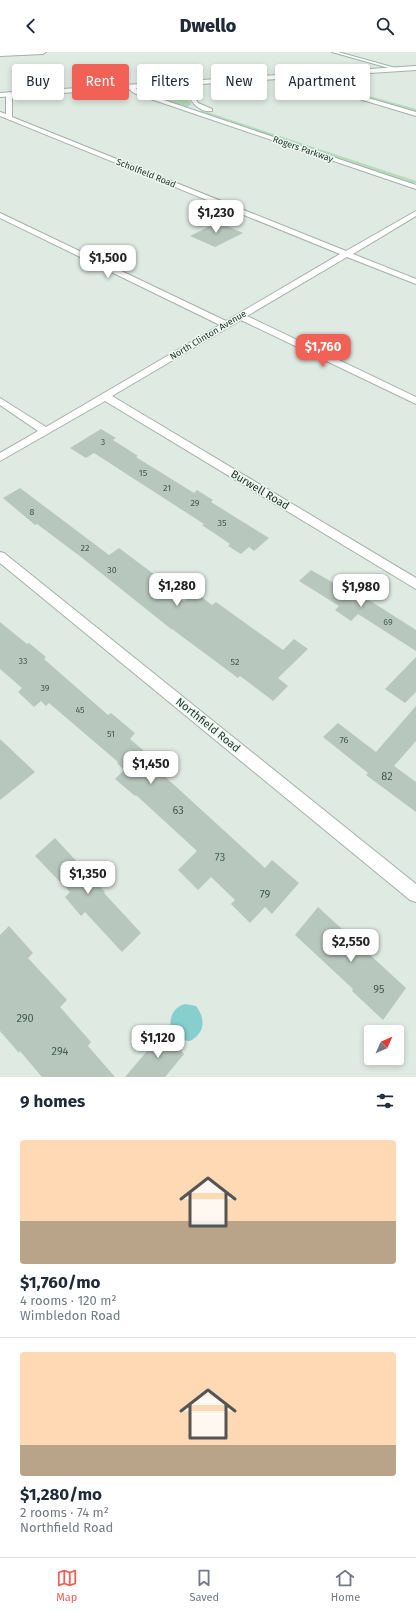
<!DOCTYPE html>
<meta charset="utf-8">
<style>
body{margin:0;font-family:"Fira Sans",sans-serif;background:#f2f2f3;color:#1f2937;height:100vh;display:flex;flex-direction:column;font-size:15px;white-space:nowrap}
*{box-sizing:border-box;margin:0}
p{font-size:13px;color:#747a83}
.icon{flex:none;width:22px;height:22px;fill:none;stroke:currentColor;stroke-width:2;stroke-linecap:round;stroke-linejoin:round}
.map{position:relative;height:1025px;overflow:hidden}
.panel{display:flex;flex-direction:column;background:#fff;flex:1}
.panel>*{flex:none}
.hud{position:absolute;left:12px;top:12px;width:392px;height:36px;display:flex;gap:8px}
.needle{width:26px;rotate:45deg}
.controls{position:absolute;left:364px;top:973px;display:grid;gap:8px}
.controls a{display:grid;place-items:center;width:40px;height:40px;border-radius:4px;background:#fff;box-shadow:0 2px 6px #0003;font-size:20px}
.price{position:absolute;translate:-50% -34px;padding:0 9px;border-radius:8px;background:#fff;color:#222;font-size:13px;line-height:26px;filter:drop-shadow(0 1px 2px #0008)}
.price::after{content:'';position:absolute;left:50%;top:24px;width:12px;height:9px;margin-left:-6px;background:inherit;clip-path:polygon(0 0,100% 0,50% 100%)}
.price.current{background:#f16156;color:#fff}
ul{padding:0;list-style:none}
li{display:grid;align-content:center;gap:8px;height:212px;padding:0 20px}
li+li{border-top:1px solid #e0e1e3}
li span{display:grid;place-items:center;height:124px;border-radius:4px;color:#555}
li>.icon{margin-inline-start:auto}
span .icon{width:72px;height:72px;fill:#fffc;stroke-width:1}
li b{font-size:17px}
h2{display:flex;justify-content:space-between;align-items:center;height:48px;padding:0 20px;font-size:17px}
.pill{padding:0 14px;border-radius:4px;background:#fff;box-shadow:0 2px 6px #0003;font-size:14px;line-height:36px}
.pill.current{background:#f16156;color:#fff}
header{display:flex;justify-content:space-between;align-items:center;height:52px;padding:0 20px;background:#fff;font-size:18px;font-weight:800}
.dock{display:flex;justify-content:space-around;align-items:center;height:56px;border-top:1px solid #e0e1e3;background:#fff;font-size:11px;color:#747a83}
.dock a{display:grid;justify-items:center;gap:2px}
.dock .current{color:#f16156}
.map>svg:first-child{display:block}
.green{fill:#b7dbbb}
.water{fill:#86cfce}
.building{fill:#b7c7be}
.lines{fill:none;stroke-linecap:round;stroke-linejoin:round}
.lane-casing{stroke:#a2b1a9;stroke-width:2}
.street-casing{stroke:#a2b1a9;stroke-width:2}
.secondary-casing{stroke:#9eb6a9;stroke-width:2}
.lane{fill:#fff;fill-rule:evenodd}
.street{fill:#fff;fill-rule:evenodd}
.secondary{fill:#fff;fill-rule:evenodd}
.labels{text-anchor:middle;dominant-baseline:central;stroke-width:3;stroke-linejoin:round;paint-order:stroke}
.far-street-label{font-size:9px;fill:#20392e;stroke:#eff7f1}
.number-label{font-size:9px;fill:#465c52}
.street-label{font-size:11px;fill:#20392e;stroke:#eff7f1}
.near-number-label{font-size:11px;fill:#465c52}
</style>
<header><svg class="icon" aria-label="back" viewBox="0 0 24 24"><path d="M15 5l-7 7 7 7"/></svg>Dwello<svg class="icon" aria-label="search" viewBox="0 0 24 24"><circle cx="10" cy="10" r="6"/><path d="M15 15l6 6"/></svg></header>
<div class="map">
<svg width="416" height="1025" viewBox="0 0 416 1025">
<rect width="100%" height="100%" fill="#dfeae3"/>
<!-- green -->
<g class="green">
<path d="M316 29 416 57V60L315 31Z"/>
<path d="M179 34 182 36 191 52 189 54 185 55 139 39 141 36Z"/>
<path d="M201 58 416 129V131L411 132 200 60Z"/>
</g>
<!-- water -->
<path class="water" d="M185 952 196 954C206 967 205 981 190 989 167 990 163 958 185 952Z"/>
<!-- building -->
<g class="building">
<path d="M218 170 243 181 215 195 190 184Z"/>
<path d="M101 377 116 386 113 388 138 404 136 405 194 441 197 438 213 448 211 450 269 486 254 499 249 495 241 502 228 494 230 492 202 473 204 472 94 401 86 406 70 396Z"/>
<path d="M20 436 109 503 119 496 159 526 156 528 184 549 195 540 212 553 216 550 283 598 294 587 308 597 278 626 288 634 273 649 240 624 238 626 172 577H171L81 505 37 472 35 473 3 446Z"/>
<path d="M311 518 344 537 347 534 416 578V599L358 562 351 569 335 558 339 554 299 529Z"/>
<path d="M0 570 27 592 29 591 46 605 44 607 108 663 111 661 135 681 130 687 164 716 160 720 265 816 272 808 299 831 272 862 265 855 250 871 231 852 235 848 211 825 198 838 178 818 197 799 136 743 135 744 115 727 124 718 117 711 118 710 49 651 46 654 41 649 34 655 18 640 22 636 0 617Z"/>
<path d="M416 605V640L405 651 385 637Z"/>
<path d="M416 654V689L394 714 416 730V760L366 723 368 721 323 685 338 671 376 700Z"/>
<path d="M0 687 35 720 0 748Z"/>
<path d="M55 786 105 840 104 841 141 881 122 900 85 860 81 864 65 845 70 840 35 804Z"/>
<path d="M318 855 406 936 383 968 352 939 353 937 295 883Z"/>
<path d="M9 874 33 901 28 906 67 948 60 955 91 990 88 994 115 1025H42L20 999 19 1001 0 979V883Z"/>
<path d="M164 979 184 1002 165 1025H125Z"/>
</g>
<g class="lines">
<defs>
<path id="lane" d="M332 0H338L399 17 396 18Z"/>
<g id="street">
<path d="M0 0H46L43 2 0 4Z"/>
<path d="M297 21 310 29 416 60V64L306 31 295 24V22Z"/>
<path d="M182 30H186L198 51 212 57V59C195 61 188 43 181 31Z"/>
<path d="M128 33H132L140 40 416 133V137L136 42 131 39 127 34Z"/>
<path d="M9 40 12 42V65L346 199 416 159V164L353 202 416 227V232L347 205 247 264 416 345V352L241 268 112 344 416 526V537L105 349 0 409V401L38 379 0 353V346L46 375 220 273 0 166V161L226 269 340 202 0 64V60L6 62V42Z"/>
<path d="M0 500 4 501 416 832V850L410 848 0 511Z"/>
</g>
<path id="secondary" d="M416 14V18L0 45V41Z"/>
</defs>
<!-- lane casing -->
<use href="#lane" class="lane-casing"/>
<!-- street casing -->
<use href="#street" class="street-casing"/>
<!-- secondary casing -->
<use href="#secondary" class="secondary-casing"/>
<!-- lane -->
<use href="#lane" class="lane"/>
<!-- street -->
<use href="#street" class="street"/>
<!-- secondary -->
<use href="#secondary" class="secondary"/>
</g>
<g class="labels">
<!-- far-street labels -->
<g class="far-street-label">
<text transform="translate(303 97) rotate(19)">Rogers Parkway</text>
<text transform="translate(146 121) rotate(22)">Scholfield Road</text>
<text transform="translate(208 283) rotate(-31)">North Clinton Avenue</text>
</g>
<!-- number labels -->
<g class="number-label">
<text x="103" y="390">3</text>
<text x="143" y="421">15</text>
<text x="167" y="436">21</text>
<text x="195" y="451">29</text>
<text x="32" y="460">8</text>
<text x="222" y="471">35</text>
<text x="85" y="496">22</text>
<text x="112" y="518">30</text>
<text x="388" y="570">69</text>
<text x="23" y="609">33</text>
<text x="235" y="610">52</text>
<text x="45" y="636">39</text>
<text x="80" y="658">45</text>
<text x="111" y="682">51</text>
<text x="344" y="688">76</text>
</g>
<!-- street labels -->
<g class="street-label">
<text transform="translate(260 438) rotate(31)">Burwell Road</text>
<text transform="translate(208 673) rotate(39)">Northfield Road</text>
</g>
<!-- near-number labels -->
<g class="near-number-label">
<text x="387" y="724">82</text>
<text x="178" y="758">63</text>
<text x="220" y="805">73</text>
<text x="265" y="842">79</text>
<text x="379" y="937">95</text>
<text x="25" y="966">290</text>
<text x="60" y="999">294</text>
</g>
</g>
</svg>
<div class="controls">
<a><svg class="needle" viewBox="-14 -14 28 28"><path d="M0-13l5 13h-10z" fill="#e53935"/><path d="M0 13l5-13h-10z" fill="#747a83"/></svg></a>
</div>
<b class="price" style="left:216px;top:182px">$1,230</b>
<b class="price" style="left:108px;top:227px">$1,500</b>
<b class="price current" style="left:323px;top:316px">$1,760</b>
<b class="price" style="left:177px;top:555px">$1,280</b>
<b class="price" style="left:361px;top:556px">$1,980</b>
<b class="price" style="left:151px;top:733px">$1,450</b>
<b class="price" style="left:88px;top:843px">$1,350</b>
<b class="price" style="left:351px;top:911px">$2,550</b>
<b class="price" style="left:158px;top:1007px">$1,120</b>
<div class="hud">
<a class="pill">Buy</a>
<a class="pill current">Rent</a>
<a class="pill">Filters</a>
<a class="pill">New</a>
<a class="pill">Apartment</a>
</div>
</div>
<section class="panel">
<h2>9 homes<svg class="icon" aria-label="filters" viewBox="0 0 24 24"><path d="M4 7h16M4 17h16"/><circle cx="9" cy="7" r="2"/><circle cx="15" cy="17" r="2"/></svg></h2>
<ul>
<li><span style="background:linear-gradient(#ffd9b3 65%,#b9a48a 0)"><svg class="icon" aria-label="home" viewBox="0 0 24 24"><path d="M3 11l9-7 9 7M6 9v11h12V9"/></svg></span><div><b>$1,760/mo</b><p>4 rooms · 120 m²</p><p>Wimbledon Road</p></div></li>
<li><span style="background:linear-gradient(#ffd9b3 75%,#b9a48a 0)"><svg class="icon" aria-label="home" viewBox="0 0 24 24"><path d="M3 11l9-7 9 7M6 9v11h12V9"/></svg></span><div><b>$1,280/mo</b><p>2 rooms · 74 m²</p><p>Northfield Road</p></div></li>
</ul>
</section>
<nav class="dock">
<a class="current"><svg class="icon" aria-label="map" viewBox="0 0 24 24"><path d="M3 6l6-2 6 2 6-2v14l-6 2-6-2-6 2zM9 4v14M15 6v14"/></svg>Map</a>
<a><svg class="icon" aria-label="saved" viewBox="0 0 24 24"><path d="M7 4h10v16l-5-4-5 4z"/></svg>Saved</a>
<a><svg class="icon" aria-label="home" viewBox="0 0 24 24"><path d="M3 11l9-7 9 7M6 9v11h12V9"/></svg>Home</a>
</nav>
